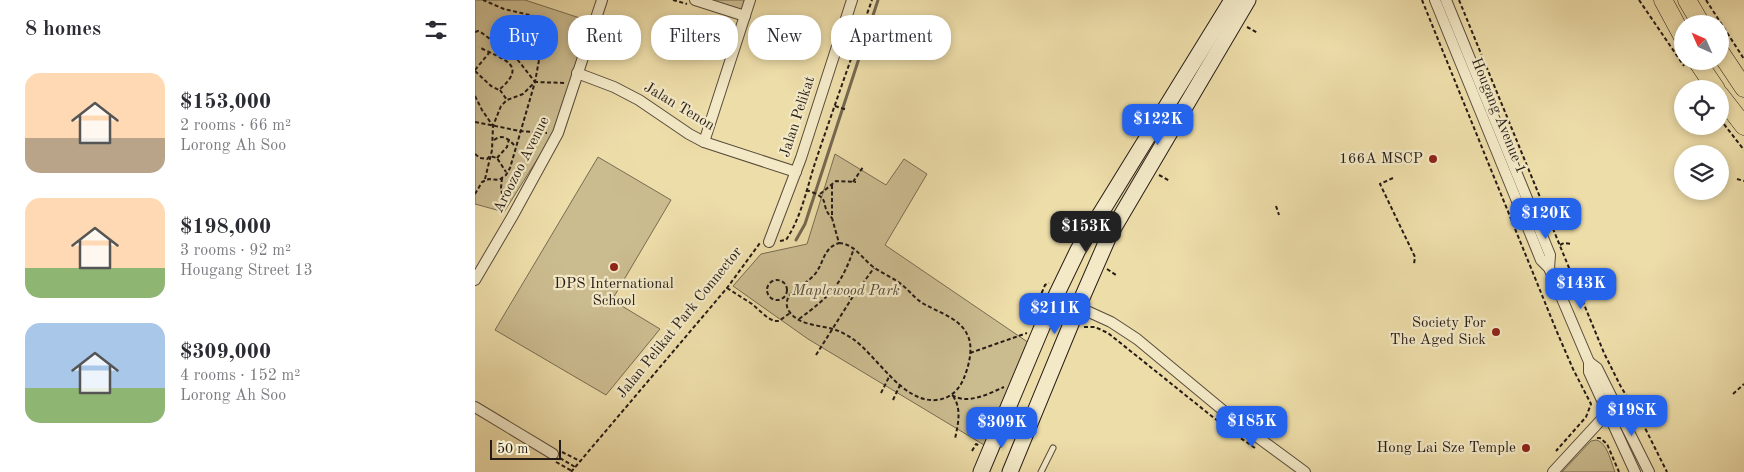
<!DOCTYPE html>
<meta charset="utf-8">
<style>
body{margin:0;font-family:"Old Standard TT",serif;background:#f7f7f7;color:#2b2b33;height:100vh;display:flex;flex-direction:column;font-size:19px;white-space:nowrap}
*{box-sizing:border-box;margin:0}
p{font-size:16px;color:#7c7c81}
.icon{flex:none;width:28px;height:28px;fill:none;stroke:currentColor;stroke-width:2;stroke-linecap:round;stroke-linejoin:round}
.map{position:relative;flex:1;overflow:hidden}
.side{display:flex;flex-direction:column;background:#fff;width:475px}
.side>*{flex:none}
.banner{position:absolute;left:15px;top:15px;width:475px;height:45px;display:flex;gap:10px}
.needle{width:32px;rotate:315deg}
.buttons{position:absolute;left:1199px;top:15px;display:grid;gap:10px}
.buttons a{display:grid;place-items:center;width:55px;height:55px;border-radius:50%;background:#fff;box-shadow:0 2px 8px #0003;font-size:25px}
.scale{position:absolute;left:15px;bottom:12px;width:71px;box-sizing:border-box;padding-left:5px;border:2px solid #261c16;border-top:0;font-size:14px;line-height:18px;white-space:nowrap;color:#261c16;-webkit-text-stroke:4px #f3e9c7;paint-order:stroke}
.price{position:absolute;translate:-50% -42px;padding:0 11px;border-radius:10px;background:#2563eb;color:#fff;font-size:16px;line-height:32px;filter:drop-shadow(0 1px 2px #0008)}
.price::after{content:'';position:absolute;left:50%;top:30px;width:15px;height:11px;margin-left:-8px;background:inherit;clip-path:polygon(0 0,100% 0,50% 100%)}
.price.active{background:#222;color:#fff}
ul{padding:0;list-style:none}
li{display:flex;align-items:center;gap:15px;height:125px;padding:0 25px}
li span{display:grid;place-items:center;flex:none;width:140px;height:100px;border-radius:15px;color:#555}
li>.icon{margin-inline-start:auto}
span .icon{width:60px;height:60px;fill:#fffc;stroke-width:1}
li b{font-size:21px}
h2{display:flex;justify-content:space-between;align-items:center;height:60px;padding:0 25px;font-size:21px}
.chip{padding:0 18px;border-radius:20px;background:#fff;box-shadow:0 2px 8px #0003;font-size:18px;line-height:45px}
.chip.active{background:#2563eb;color:#fff}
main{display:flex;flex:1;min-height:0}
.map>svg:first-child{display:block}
.green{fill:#cbbc90;stroke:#786c53}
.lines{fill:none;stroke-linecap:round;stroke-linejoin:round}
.stream{stroke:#756850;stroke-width:3}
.service-casing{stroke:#584c3b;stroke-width:7}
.minor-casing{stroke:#584c3b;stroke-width:12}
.secondary-casing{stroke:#261c16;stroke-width:17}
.trunk-casing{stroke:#261c16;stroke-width:19}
.path{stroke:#261c16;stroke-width:2;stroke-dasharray:4 2.5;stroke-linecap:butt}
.service{stroke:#f3e9c7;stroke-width:5}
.minor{stroke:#f3e9c7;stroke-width:10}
.secondary{stroke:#f3e9c7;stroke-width:15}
.trunk{stroke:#eddda9;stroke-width:18}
.poi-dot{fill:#8f2418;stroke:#f3e9c7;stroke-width:2}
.labels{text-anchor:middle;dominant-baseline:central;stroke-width:4.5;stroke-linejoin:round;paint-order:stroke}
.street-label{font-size:15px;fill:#261c16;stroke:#f3e9c7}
.poi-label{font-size:15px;fill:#261c16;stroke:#f3e9c7;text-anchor:end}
.park-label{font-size:15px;font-style:italic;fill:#584c3b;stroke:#f3e9c7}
</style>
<main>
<section class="side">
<h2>8 homes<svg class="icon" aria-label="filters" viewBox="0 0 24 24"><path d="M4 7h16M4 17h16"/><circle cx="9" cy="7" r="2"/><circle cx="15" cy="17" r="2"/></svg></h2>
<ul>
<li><span style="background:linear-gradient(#ffd9b3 65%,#b9a48a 0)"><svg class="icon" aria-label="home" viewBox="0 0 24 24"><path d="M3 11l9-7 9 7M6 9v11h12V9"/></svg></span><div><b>$153,000</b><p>2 rooms · 66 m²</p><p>Lorong Ah Soo</p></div></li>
<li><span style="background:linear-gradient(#ffd9b3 70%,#8fb573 0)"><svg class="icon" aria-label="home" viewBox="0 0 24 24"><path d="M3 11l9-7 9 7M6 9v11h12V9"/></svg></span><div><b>$198,000</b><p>3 rooms · 92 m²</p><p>Hougang Street 13</p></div></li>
<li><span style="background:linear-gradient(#a9c7e8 65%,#8fb573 0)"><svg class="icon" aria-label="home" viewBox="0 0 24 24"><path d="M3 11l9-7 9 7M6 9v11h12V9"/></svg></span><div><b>$309,000</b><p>4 rooms · 152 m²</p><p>Lorong Ah Soo</p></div></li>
</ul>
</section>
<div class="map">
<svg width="1269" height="472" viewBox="0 0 1269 472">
<rect width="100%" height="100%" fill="#eddda9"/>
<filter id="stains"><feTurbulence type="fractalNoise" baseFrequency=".004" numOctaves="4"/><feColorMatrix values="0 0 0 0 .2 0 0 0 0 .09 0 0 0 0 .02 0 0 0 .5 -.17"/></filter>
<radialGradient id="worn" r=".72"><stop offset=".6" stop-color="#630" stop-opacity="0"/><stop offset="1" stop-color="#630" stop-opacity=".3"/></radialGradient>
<!-- green -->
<g class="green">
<path d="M0 0H50L114 21 80 131 29 212 0 204Z"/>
<path d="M235 0H270L267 10Z"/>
<path d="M360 154 411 185 429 159 452 174 410 245 557 345 514 448 333 339 258 286 286 254 332 244Z"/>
<path d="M123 157 196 200 137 300 185 329 131 395 20 330Z"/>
<path d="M1121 440C1132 442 1136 462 1140 472H1087L1116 441Z"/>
</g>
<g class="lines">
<!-- stream -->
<path class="stream" d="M321 240 330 224 403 0"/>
<defs>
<path id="service" d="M566 472 578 448"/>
<g id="minor">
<path d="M220 0 270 16"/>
<path d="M960 0 1066 260 1074 268 1114 362V372L1160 472"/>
<path d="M971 0 1075 255 1074 268"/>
<path d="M102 73 139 87 164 100 214 134 229 142 321 172"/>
<path d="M229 142 275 0"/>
<path d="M294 242 326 158 377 0"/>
<path d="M0 280 37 217 83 133 127 0"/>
<path d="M603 307 636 322 662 339 762 422 830 472"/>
<path d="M1114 362 1122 368 1174 472"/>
<path d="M0 407 78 454"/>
<path d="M1078 472 1137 408"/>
</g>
<g id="secondary">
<path d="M506 472 575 308 603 250 757 0"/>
<path d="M535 472 603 307 634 236 773 0"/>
</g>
<g id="trunk">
<path d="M1188 0 1208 37"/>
<path d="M1212 0 1226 24"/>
<path d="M1245 52 1269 88"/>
<path d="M1222 61 1241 89"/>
<path d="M1245 95 1269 126"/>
</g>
</defs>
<!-- service casing -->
<use href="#service" class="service-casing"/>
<!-- minor casing -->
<use href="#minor" class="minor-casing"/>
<!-- secondary casing -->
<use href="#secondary" class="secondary-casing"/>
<!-- trunk casing -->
<use href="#trunk" class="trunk-casing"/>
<!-- path -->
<g class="path">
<path d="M198 0 212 4"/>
<path d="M947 0 1082 332 1098 369 1116 404 1111 417 1081 451"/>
<path d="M984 0 1129 353 1145 385 1169 426 1192 472"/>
<path d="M1164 0 1209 66"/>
<path d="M1231 0 1269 59"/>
<path d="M772 27 783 33"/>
<path d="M0 32 3 31 7 33 42 59 60 82"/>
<path d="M30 49 41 43 51 15"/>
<path d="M0 70 14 53"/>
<path d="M0 71 16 86 24 90C54 64 28 60 4 47"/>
<path d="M25 90 32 100"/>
<path d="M0 96 7 110 18 126"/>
<path d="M360 106 372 110"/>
<path d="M1245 119 1269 150"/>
<path d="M0 122 45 131 72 133"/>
<path d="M19 140C29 133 34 140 41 147"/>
<path d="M0 154 5 158 12 159 15 156 22 158 31 172"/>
<path d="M22 158 32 147 34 139"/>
<path d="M684 175 695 181"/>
<path d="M27 178 26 188 30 210"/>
<path d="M918 178 905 184 940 257 939 264"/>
<path d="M10 179 17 150 18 126 26 106 32 100 48 94 60 82 90 83"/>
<path d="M1262 179 1269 181"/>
<path d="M378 182 388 167"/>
<path d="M357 185V218L364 243"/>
<path d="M331 190C359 199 343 204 357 218"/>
<path d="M0 194 7 182 14 179 24 180 31 175 35 168 60 82 70 27 63 17 29 9 8 0"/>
<path d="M345 194 361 181 381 182"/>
<path d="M801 206 804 215"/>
<path d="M305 241 311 240C327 216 332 187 341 160 359 107 378 53 397 0"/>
<path d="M364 243C379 244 386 257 397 266 406 273 417 277 426 284 434 290 440 299 449 304 463 312 484 318 492 334 499 347 494 365 489 378 484 390 475 399 461 400 428 403 403 357 378 339 372 335 365 331 358 329 343 325 323 325 314 311 311 307 311 301 314 296 320 287 333 283 340 274 349 263 348 248 364 243Z"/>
<path d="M1085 245 1089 243 1097 244"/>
<path d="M632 269 641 275"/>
<circle cx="302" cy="290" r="10"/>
<path d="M361 287 377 298"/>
<path d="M252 288 277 304 293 318 299 321H304L315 313"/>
<path d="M559 311 570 285 574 283"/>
<path d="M324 319C354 297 367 285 379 248"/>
<path d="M609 327H620L633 333 754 430 780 448"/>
<path d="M495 353 552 333"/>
<path d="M341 355 377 298 399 268"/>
<path d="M406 393 415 375"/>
<path d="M1258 394 1269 384"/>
<path d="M477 395C493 405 513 394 529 387"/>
<path d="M478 396C487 409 483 424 480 439"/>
<path d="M418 400 425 385"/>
<path d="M1122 438H1125L1132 444 1144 472"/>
<path d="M497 451 501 444 505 446"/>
<path d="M87 452 105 461"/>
<path d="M85 458 100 467"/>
<path d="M81 462 97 471"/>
<path d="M96 472 252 288 285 243"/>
</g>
<!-- service -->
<use href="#service" class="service"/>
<!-- minor -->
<use href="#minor" class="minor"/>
<!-- secondary -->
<use href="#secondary" class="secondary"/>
<!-- trunk -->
<use href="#trunk" class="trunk"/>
</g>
<!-- markers -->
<g class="poi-dot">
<circle cx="958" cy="159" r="5"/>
<circle cx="139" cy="267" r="5"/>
<circle cx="1021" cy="332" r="5"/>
<circle cx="1051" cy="448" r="5"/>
</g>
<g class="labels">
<!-- street labels -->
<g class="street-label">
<text transform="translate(204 107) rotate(31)">Jalan Tenon</text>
<text transform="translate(1023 116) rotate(68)">Hougang Avenue 1</text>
<text transform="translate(323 117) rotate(-72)">Jalan Pelikat</text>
<text transform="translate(47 165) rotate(-63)">Aroozoo Avenue</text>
<text transform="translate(205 323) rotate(-51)">Jalan Pelikat Park Connector</text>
</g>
<!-- poi labels -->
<g class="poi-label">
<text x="948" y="159">166A MSCP</text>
<text x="139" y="284" text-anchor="middle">DPS International<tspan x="139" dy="17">School</tspan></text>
<text x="1011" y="323">Society For<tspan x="1011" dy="17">The Aged Sick</tspan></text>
<text x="1041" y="448">Hong Lai Sze Temple</text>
</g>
<!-- park labels -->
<g class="park-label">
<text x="371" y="291">Maplewood Park</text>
</g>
</g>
<rect width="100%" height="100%" filter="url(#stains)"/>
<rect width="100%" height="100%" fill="url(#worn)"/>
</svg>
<div class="buttons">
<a><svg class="needle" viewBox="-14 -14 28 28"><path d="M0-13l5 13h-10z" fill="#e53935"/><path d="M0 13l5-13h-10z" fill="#7c7c81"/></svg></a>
<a><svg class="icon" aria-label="locate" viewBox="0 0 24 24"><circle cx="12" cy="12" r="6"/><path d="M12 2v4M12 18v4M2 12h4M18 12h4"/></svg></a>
<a><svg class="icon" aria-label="layers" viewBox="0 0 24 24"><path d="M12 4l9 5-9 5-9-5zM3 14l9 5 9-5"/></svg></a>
</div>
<div class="scale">50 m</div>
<b class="price" style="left:683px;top:146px">$122K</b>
<b class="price" style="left:1071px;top:240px">$120K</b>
<b class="price active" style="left:611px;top:253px">$153K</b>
<b class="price" style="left:1106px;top:310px">$143K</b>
<b class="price" style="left:580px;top:335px">$211K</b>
<b class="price" style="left:1157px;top:437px">$198K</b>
<b class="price" style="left:777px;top:448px">$185K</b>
<b class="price" style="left:527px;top:449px">$309K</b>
<div class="banner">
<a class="chip active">Buy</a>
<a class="chip">Rent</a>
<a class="chip">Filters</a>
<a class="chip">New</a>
<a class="chip">Apartment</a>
</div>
</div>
</main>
